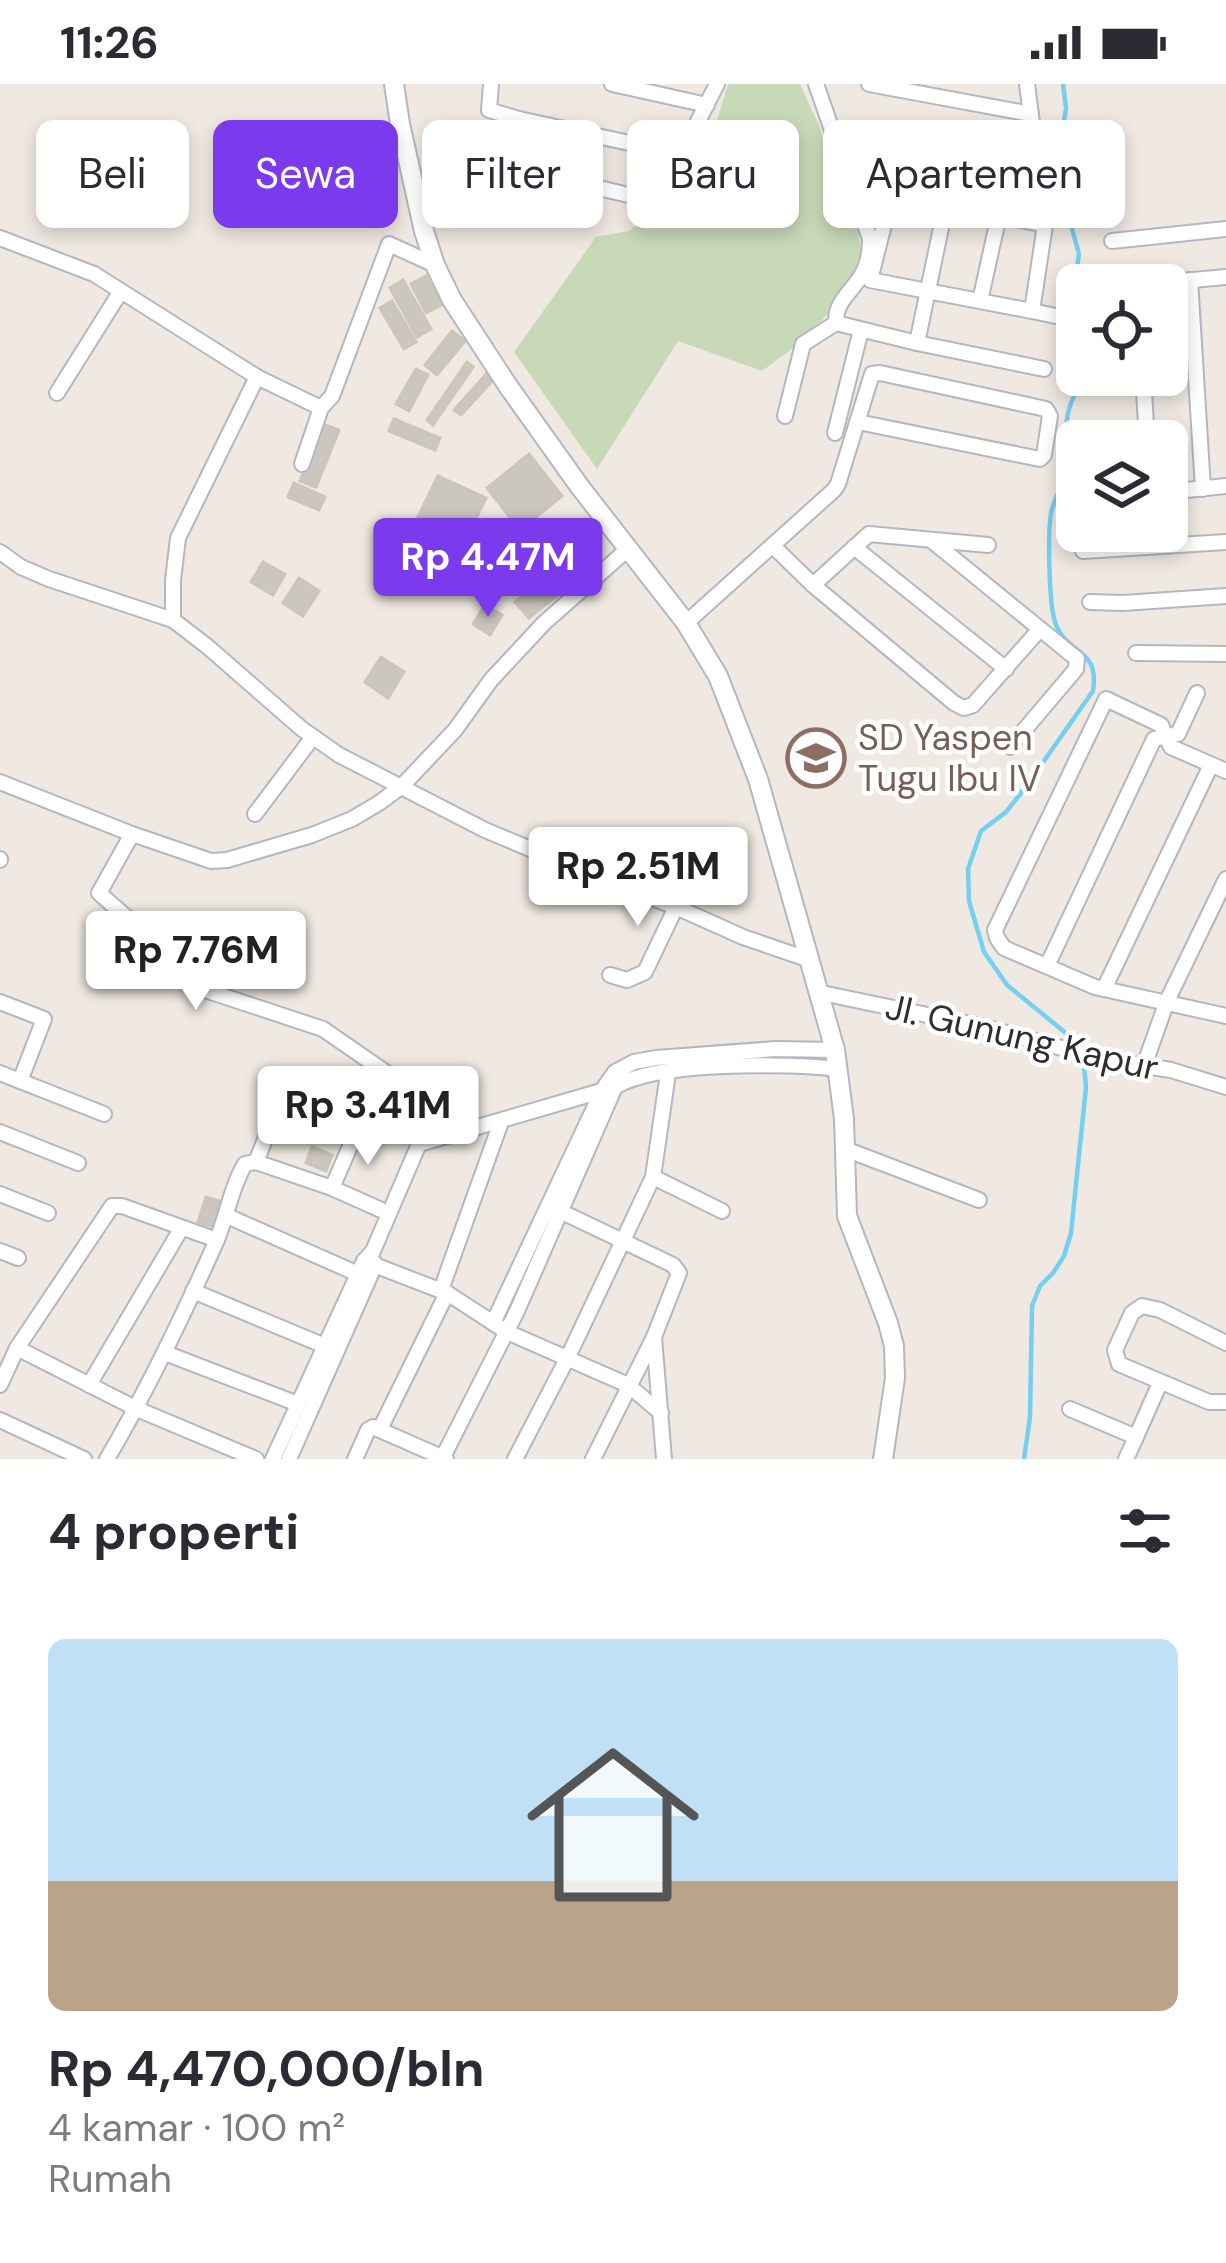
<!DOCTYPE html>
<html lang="id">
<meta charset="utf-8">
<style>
body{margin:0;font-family:"DM Sans",sans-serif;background:#f2f2f3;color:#2b2b33;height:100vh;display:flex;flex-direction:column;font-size:45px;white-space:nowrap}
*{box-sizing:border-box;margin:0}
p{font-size:39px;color:#7c7c81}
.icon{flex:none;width:66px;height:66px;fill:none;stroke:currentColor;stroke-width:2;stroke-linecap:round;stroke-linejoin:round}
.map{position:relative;height:1375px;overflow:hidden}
.drawer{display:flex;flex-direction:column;background:#fff;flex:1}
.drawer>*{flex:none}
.hud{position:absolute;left:36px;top:36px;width:1155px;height:108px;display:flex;gap:24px}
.tools{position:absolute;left:1056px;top:180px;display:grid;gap:24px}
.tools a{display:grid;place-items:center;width:132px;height:132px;border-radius:18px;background:#fff;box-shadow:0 6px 18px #0003;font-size:60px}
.price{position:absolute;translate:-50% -102px;padding:0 27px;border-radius:12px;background:#fff;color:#222;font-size:39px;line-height:78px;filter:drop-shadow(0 3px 6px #0008)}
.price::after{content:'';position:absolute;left:50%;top:72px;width:36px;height:27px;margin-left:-18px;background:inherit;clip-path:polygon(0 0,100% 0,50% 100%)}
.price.active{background:#7c3aed;color:#fff}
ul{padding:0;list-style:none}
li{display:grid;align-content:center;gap:24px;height:636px;padding:0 48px}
li span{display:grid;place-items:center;height:372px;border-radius:18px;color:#555}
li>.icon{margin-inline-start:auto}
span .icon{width:216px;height:216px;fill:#fffc;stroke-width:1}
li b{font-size:51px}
h2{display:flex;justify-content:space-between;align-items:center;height:144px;padding:0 48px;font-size:51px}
.tag{padding:0 42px;border-radius:18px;background:#fff;box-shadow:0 6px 18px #0003;font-size:42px;line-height:108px}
.tag.active{background:#7c3aed;color:#fff}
.status{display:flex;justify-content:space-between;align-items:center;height:84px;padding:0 60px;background:#fff;direction:ltr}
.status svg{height:33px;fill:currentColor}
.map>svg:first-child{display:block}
.cemetery{fill:#c8d9b8}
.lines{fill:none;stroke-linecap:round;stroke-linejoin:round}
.stream{stroke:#75cff0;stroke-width:4.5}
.building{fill:#cbc7bf;stroke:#cbc5ba;stroke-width:3}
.street-casing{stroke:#b4b7c1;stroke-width:18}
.secondary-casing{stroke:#b4b7c1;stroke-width:22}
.street{stroke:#fff;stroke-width:14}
.secondary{stroke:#fff;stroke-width:18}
.labels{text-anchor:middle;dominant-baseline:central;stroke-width:9;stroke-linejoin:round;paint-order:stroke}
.education-label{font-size:36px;fill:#785e54;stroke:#fff;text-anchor:start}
.street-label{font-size:36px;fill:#2e2e2e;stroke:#fff}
</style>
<div class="status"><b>11:26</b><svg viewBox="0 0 49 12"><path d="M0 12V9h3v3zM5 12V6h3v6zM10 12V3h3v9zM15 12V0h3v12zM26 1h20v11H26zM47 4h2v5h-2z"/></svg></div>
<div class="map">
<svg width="1226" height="1375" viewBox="0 0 1226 1375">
<rect width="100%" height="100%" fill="#efe9e1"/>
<!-- cemetery -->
<path class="cemetery" d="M728 0H800L820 44 837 116 858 147 862 173 845 211 804 256 762 287 678 257 597 385 514 268 596 153 629 147 646 133 716 40Z"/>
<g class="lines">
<!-- stream -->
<g class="stream">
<path d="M1063 0 1066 24 1059 73 1065 120 1079 170 1076 191 1065 215 1077 229"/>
<path d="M1078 963 1067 950 1007 901 984 868 969 817 968 785 981 747 1006 728 1025 704 1093 607C1100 562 1066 572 1055 538 1049 520 1047 443 1052 425 1056 413 1062 402 1064 389 1069 346 1058 330 1087 291"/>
<path d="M1024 1375 1030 1333 1032 1222 1040 1202 1053 1189 1064 1172 1071 1149 1086 1003 1083 972"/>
</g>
</g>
<!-- building -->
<g class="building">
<path d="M426 192 441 221 426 229 411 200Z"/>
<path d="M403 196 431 245 417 253 390 204Z"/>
<path d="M392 217 416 258 404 265 380 224Z"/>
<path d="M452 247 465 257 437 291 425 281Z"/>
<path d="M467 278 473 283 433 341 427 336Z"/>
<path d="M416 285 428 291 409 327 396 320Z"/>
<path d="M488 288 495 294 461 331 454 326Z"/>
<path d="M394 335 440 354 435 366 389 347Z"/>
<path d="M323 340 339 346 316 403 300 397Z"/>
<path d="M529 370 562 412 520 446 487 404Z"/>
<path d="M438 392 486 414 461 466 413 443Z"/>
<path d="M294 399 325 413 319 426 288 413Z"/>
<path d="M576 469 589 486 529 534 515 518Z"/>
<path d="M263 478 285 490 273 511 251 498Z"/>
<path d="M299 494 319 507 303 532 283 519Z"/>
<path d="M485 521 502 531 490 551 473 540Z"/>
<path d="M381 573 404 588 388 614 365 598Z"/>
<path d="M312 1063 332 1071 326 1087 306 1079Z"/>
<path d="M206 1113 226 1119 218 1144 198 1138Z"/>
</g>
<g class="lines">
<defs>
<g id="street">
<path d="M491 0 489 26 519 35 512 79 514 84 637 113 647 112 652 108 685 63 717 0"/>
<path d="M612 0 707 21"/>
<path d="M816 0 870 155C870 169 868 183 859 195 849 210 835 219 836 239"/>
<path d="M869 0 1031 30"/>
<path d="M519 35 680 70"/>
<path d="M834 51 1038 85"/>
<path d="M849 99 1045 141"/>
<path d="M892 109 870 196 1032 227 1045 141 1027 0"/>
<path d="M0 154 94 190 257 293 321 324 332 312 389 160 435 181"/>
<path d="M1112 157 1226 145"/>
<path d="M1190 196 1203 405"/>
<path d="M1138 201 1226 193"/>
<path d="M980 217 999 131"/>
<path d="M1032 227 1065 234"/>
<path d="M917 259 1044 285"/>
<path d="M1143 291 1147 357"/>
<path d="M57 309 121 207"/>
<path d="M785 332 803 260 836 239 917 259 946 120"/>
<path d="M835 349 861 246"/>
<path d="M302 380 321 324"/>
<path d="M1167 408 1226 402"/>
<path d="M931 456 1077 575 1076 585 1010 663"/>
<path d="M774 463 813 501 954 619 964 624 973 621 1040 545"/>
<path d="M854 463 1006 585"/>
<path d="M1083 467 1226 458"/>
<path d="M0 468 21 483 49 495 173 536 208 563 302 645 339 671 485 746 602 795 676 823 743 853 807 875"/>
<path d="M813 501 869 450 988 461"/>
<path d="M1090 518 1123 519 1226 512"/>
<path d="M173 536V496L178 454 257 293"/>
<path d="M686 539 834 406 838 400 872 290 880 289 1046 325 1050 332 1044 371 1040 375 858 338"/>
<path d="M1136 569 1226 570"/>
<path d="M1226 687 1171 663 1161 641 1106 615 995 846 997 854 1004 864 1095 903 1226 932"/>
<path d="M0 698 132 750 211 777 227 776 312 751 352 735 379 719 402 702 455 646 491 596 544 539 628 465"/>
<path d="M255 730 313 653"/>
<path d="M132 750 99 809 133 839 159 879 174 890 199 904 323 945 388 990 406 1015 419 1060"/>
<path d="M0 775V776"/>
<path d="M1047 882 1154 655 1178 650 1197 609"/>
<path d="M610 891 627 896 645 888 676 823"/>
<path d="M1104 905 1211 681"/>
<path d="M817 908 980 942 1106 976 1171 986 1226 1003"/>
<path d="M0 918 44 935 20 997"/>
<path d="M1144 982 1167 917 1226 795"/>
<path d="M0 989 104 1030"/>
<path d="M0 1048 78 1079"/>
<path d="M845 1065 979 1116"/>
<path d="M256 1078 270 1043"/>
<path d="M653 1093 722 1127"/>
<path d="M332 1104 358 1044"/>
<path d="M0 1110 48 1129"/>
<path d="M562 1128 673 1181 679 1189 654 1253 593 1375"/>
<path d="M227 1132 358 1190"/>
<path d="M0 1167 18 1174"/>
<path d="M364 1177 447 1209 507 1248 628 1301 661 1329"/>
<path d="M441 1206 501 1038"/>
<path d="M193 1207 325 1262"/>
<path d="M493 1239 603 1005 615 988 634 978 656 974 776 965 835 966"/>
<path d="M654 1253 664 1375"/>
<path d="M1226 1259 1160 1226 1142 1222 1132 1229 1115 1266 1119 1280 1209 1318H1226"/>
<path d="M17 1264 137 1325 256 1375"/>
<path d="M165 1269 298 1320"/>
<path d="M0 1301 17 1264 112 1122H122L217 1156"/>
<path d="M89 1301 181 1145"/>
<path d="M1070 1325 1136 1353 1126 1375"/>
<path d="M0 1336 84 1375"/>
<path d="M380 1345 447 1209"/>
<path d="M1136 1353 1160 1299"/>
<path d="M443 1373 517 1227 615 1003"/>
<path d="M107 1375C148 1305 183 1232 216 1158 227 1133 231 1103 245 1080L256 1078 332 1104 388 1129"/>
<path d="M273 1375 364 1177 373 1167 419 1060 615 1003C656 977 789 979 838 985"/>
<path d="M289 1375 371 1190 374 1178"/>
<path d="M355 1375 368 1346 373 1343 446 1375"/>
<path d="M515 1375 568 1273 653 1093 668 989"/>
</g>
<path id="secondary" d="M394 0 400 40 424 147 435 181 452 216 508 302 580 403 686 539 718 592 758 695 835 966 844 1035 847 1132 888 1239 894 1262 895 1294 883 1375"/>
</defs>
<!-- street casing -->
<use href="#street" class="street-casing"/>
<!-- secondary casing -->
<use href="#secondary" class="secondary-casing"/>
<!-- street -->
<use href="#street" class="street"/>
<!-- secondary -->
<use href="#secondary" class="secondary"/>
</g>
<!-- icons -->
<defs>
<symbol id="school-ring" viewBox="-11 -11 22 22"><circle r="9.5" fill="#fff" stroke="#8d6e63" stroke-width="1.5"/><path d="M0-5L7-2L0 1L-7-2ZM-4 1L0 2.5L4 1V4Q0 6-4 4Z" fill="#8d6e63"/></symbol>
</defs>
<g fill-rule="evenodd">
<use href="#school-ring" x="783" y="641" width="66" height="66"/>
</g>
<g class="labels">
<!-- education labels -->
<g class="education-label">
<text x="858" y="653">SD Yaspen<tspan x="858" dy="41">Tugu Ibu IV</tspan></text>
</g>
<!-- street labels -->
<g class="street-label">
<text transform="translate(1022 953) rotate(13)">Jl. Gunung Kapur</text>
</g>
</g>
</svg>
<div class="tools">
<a><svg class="icon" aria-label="locate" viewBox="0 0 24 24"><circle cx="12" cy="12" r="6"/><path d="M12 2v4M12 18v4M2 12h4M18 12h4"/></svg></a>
<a><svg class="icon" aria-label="layers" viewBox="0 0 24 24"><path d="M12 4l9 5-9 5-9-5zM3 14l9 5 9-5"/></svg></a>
</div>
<b class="price active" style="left:488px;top:536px">Rp 4.47M</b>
<b class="price" style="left:638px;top:845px">Rp 2.51M</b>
<b class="price" style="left:196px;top:929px">Rp 7.76M</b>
<b class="price" style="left:368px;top:1084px">Rp 3.41M</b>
<div class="hud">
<a class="tag">Beli</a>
<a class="tag active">Sewa</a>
<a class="tag">Filter</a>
<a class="tag">Baru</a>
<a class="tag">Apartemen</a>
</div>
</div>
<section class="drawer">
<h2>4 properti<svg class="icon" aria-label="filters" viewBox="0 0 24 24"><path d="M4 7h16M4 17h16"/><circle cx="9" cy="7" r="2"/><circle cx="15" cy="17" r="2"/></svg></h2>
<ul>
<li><span style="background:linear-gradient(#bfe0f5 65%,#b9a48a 0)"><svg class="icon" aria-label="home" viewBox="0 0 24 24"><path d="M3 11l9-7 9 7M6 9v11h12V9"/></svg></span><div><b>Rp 4,470,000/bln</b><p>4 kamar · 100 m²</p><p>Rumah</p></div></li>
</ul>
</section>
